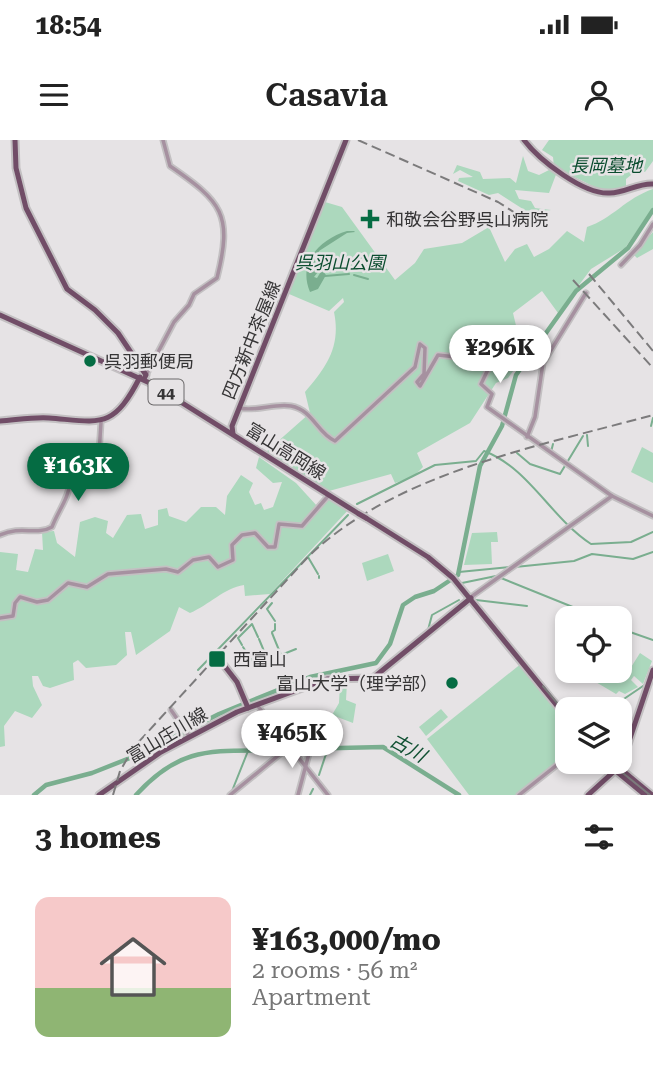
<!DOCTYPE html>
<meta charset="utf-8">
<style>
body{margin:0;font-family:"Roboto Serif","Noto Sans JP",serif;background:#f6f6f6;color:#222;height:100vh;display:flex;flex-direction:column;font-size:26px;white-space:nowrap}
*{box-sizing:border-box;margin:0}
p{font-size:23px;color:#767676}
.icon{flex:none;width:38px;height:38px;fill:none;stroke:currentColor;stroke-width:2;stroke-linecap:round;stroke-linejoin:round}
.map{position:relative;height:655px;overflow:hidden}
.drawer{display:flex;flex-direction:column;background:#fff;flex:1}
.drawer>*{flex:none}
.buttons{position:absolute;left:555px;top:466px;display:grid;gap:14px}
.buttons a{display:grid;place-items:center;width:77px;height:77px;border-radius:14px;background:#fff;box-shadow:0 4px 10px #0003;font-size:35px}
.price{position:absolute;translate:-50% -60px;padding:0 16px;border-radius:24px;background:#fff;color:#222;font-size:23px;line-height:46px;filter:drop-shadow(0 2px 4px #0008)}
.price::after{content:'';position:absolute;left:50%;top:42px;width:21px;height:16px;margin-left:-10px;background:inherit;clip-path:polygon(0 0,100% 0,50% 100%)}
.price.selected{background:#056c43;color:#fff}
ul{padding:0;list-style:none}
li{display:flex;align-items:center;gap:21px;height:175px;padding:0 35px}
li span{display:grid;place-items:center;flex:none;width:196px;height:140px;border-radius:14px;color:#555}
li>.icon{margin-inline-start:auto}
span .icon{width:84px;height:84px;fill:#fffc;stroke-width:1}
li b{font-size:30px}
h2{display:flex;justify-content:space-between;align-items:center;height:84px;padding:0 35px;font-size:30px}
.status{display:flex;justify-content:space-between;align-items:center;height:49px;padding:0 35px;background:#fff;direction:ltr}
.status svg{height:19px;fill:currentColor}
header{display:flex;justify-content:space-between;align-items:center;height:91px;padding:0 35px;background:#fff;font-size:32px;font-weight:600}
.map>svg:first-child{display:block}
.green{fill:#acd8bd}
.water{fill:#7aae8f}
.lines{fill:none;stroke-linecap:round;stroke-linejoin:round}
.stream{stroke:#7aae8f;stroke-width:2}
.river{stroke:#7aae8f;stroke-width:4.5}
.minor-casing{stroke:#c3c0c2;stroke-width:7}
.major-casing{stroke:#c3c0c2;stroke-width:9}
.minor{stroke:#a691a0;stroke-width:3.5}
.major{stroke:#714d67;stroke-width:5}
.tram{stroke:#7c7b7c;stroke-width:2}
.rail{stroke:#7c7b7c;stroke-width:2;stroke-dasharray:10 5;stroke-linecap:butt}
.major-bridge-casing{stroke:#c3c0c2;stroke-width:9;stroke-linecap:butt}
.major-bridge{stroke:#714d67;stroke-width:5}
.poi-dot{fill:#056c43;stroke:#e6e3e5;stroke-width:2.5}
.labels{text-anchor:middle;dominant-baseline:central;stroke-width:5;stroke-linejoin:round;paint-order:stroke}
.shield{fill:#e6e3e5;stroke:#6b696a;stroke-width:2}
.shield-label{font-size:16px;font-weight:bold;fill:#363536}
.park-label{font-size:18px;font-style:italic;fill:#0b4d2f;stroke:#e6e3e5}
.poi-label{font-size:18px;fill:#363536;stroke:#e6e3e5;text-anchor:start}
.street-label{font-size:18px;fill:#363536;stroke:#e6e3e5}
.water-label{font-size:19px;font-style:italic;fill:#105032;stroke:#e6e3e5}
</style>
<div class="status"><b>18:54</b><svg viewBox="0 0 49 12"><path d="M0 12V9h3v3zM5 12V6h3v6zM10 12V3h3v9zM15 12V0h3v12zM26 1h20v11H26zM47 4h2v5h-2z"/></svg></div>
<header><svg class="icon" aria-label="menu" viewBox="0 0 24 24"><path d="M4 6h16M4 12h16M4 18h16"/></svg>Casavia<svg class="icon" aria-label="person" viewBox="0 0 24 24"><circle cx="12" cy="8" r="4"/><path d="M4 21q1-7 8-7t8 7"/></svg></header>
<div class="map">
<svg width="653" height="655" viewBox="0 0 653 655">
<rect width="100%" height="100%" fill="#e6e3e5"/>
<!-- green -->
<g class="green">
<path d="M549 0H653V21L645 32 640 29 641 33 636 31 626 39V48L607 53 554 27 553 17 542 10Z"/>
<path d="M523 16 528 31 539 35 551 29 557 32 549 53 515 50 519 59 531 61 535 68 551 70 533 73 537 78 498 53 489 55 458 41 459 38 473 37 460 30 453 34 457 25 480 32 483 39 510 38 516 43Z"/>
<path d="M653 49V68L625 108 591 129 558 173 542 151 513 173 519 198 533 189 538 197 508 238 496 243 470 283 417 313 423 327 413 337 395 343 391 334 329 351 267 311 310 273 305 252C327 227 341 206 334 172L344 162 343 158 329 171 289 154 325 62 342 67 395 140 415 123 424 109 462 103 489 87 505 122 515 109 527 104 534 117 549 109 567 91 584 102 587 87C612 79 626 58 653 49Z"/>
<path d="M653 92V109L637 118 633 114Z"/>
<path d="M642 307 653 313V343L631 332Z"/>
<path d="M259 317 296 343 317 366 308 379 329 355 350 368 270 454 245 456 244 445C224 448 209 465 190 473L179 467 170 491 136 515 131 492H125L127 515 116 525 86 528 78 520 73 523 74 540 50 548 43 546 38 536H32L33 546 42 565 32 578 15 571 4 586 5 606 0 607V412L18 414 16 430 28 432 35 409 43 410 42 392 54 391 57 403 75 417 80 382 95 377 108 381 106 393 113 398 127 375 141 374 145 389 158 385V370L167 368 169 376 186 382 201 367H216L225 375 227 356 241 335 253 343 249 352 255 365 261 363 264 370 273 367 282 342 273 343 256 328Z"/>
<path d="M497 392 498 402H491L492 424 464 425 472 393Z"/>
<path d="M388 414 394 431 367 441 362 423Z"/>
<path d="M640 513 652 521 643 544 634 536 631 540 638 547 625 554 619 551 616 554 589 538 592 532 589 530H620V527L628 532Z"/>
<path d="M522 523 567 580V616L516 655H469L427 599Z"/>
<path d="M340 543H347L346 560 356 564 353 583 332 575 339 563Z"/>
<path d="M441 569 448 577 426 596 419 587Z"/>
</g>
<!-- water -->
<path class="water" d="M347 91H354L355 92 347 93 319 111 314 124 321 128 314 137 317 138 322 130 326 135 318 149 310 152C297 121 321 99 347 91Z"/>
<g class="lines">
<!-- stream -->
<g class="stream">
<path d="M354 135 368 139"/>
<path d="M325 136 349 134"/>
<path d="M651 286 653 278"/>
<path d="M587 295 588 306"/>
<path d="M551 312 553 304"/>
<path d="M517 313 530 324 560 334 583 296"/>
<path d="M357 364 435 325 476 321 484 311C529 328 551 378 591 404L631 402 653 392"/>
<path d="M308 417 318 434"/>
<path d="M515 427 574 421 592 414 633 419 653 412"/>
<path d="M459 432 510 427"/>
<path d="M319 436V438"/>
<path d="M462 443 496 436 600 478"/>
<path d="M476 460 527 466"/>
<path d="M272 463 267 469 275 481"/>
<path d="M620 486 623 489"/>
<path d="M428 490 432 475 459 460"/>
<path d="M272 492 275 490V484"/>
<path d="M630 492 653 500"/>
<path d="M272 493 281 515 296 509"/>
<path d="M259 499 266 516"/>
<path d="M242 505 238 498 252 484 258 497"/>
<path d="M243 507 253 522"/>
<path d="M198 530 348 375"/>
<path d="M609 569 646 544"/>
<path d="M326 608V610"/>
<path d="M319 635 326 614"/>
<path d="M232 651 248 611"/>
<path d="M310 655 313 649"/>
</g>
<!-- river -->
<g class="river">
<path d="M296 609 383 607 459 655"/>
<path d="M34 655 46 645 92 633 140 614 219 574 310 537 376 523 390 504 403 465 415 457 434 451 458 435 480 326 502 286 516 235 576 151 628 108 653 70"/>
<path d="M136 655C183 603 216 612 280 610"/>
</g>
<defs>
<g id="minor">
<path d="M621 125 640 105 653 84"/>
<path d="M146 235 174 182 189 165 194 154 217 138C233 74 222 62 170 26L163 0"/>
<path d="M239 268C256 272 274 263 291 266 313 270 317 293 335 301L415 227 420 204 425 208 424 234 417 242 420 246 438 215 465 218 479 211 489 212 494 217 481 244 492 254 487 267 612 356 653 376"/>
<path d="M527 297 535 277 543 223 586 153"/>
<path d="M0 395C22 385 36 396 52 387 58 371 69 358 70 342L87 340 98 330 101 282"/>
<path d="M471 457 612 356"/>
<path d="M0 478 13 476 15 463 20 457 37 462 48 460 68 443 87 447 108 434 166 429 178 432 193 420 209 417 218 427 233 420 232 405 242 395 255 393 268 407H275L279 384 302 386 329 355"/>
<path d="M257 565 328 655"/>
<path d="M171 570 189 596"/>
<path d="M230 655 290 606"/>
<path d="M298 655 311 606"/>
<path d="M519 655 567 617"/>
</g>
<g id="major">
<path d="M15 0 16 28 26 68 67 149 95 170 118 193 146 235 144 239"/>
<path d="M524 0C539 20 584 55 610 53 625 53 638 43 653 44"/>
<path d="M0 175 152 244 359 374"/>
<path d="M0 281C16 280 32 277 49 278 101 282 113 290 140 237"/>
<path d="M233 294 232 286 346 0"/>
<path d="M366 378 428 417 453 438 567 578"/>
<path d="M223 524 237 542 248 568"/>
<path d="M604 621 645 655"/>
<path d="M611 621 652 655"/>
<path d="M99 655 161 612 237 572 327 539 373 538 471 458"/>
<path d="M588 655 621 625 653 530"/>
</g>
</defs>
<!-- minor casing -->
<use href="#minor" class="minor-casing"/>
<!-- major casing -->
<use href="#major" class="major-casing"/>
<!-- minor -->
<use href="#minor" class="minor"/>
<!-- major -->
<use href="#major" class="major"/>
<!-- tram -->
<g class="tram">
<path d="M543 546 567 575"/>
<path d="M608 621 650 655"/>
</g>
<!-- rail -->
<g class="rail">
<path d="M358 0 498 62 537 87"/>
<path d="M589 134 653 211"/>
<path d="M573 140 653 228"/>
<path d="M501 203V195"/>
<path d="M113 655 120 631 134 607 307 418C393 333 540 306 653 275"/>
</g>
<defs>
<path id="major-bridge" d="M359 374 366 378"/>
</defs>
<!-- major-bridge casing -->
<use href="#major-bridge" class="major-bridge-casing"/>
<!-- major-bridge -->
<use href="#major-bridge" class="major-bridge"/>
</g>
<!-- markers -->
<g class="poi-dot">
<path d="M366.5 68.5h7v7h7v7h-7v7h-7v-7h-7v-7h7z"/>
<circle cx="90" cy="221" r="7"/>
<rect x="208" y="510" width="18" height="18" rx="3.5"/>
<circle cx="452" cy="543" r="7"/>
</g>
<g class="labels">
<!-- shield labels -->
<rect class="shield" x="148.5" y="239.5" width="35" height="25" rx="5"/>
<g class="shield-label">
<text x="166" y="252">44</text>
</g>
<!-- park labels -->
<g class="park-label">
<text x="606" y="25">長岡墓地</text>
<text x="340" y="122">呉羽山公園</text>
</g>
<!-- poi labels -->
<g class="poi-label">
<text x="386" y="79">和敬会谷野呉山病院</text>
<text x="104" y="221">呉羽郵便局</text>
<text x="233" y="519">西富山</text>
<text x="438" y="543" text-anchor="end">富山大学（理学部）</text>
</g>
<!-- street labels -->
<g class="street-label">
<text transform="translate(251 200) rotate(-68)">四方新中茶屋線</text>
<text transform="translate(286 311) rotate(32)">富山高岡線</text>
<text transform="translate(167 595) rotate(-31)">富山庄川線</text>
</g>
<!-- water labels -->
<g class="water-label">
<text transform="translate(408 608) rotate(29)">古川</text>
</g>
</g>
</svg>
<div class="buttons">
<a><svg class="icon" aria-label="locate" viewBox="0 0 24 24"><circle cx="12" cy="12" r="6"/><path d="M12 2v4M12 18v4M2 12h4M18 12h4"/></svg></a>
<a><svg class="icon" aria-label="layers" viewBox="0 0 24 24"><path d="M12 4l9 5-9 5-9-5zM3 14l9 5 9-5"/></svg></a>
</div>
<b class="price" style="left:500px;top:245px">¥296K</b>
<b class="price selected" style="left:78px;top:363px">¥163K</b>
<b class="price" style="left:292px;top:630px">¥465K</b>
</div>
<section class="drawer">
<h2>3 homes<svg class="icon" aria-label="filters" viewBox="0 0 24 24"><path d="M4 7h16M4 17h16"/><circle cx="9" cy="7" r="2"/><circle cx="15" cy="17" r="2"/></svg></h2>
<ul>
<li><span style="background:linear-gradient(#f6c9c9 65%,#8fb573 0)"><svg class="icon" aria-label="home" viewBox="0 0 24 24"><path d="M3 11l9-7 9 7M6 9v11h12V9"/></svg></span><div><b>¥163,000/mo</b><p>2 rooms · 56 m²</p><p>Apartment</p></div></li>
</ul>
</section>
